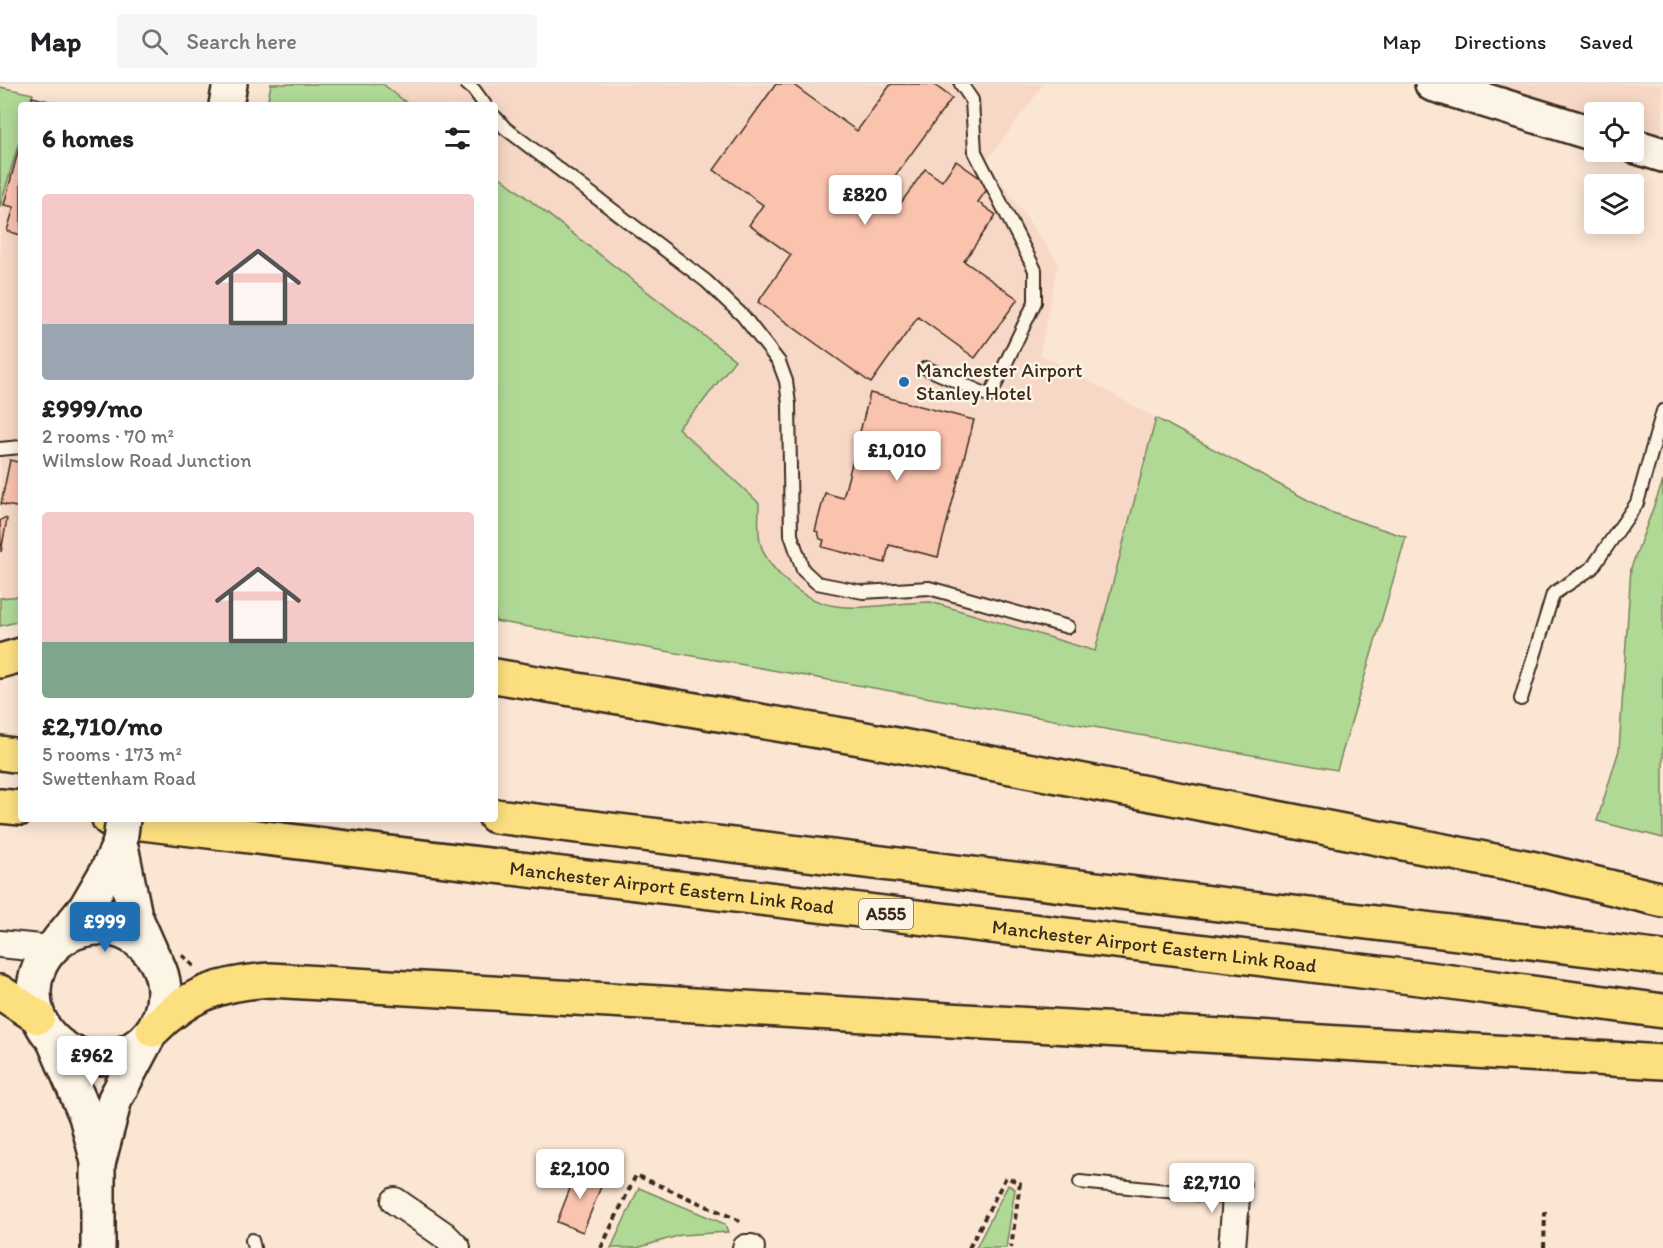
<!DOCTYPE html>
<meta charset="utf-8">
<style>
body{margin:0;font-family:Itim,sans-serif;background:#f6f6f6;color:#202124;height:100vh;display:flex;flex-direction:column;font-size:22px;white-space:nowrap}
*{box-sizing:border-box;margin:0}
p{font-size:20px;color:#757577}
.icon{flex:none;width:33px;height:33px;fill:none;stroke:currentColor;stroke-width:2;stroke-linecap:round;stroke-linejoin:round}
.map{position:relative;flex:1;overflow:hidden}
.drawer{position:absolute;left:18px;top:18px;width:480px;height:720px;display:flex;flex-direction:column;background:#fff;border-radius:6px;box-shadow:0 3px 15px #0003}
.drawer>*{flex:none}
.tools{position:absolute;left:1584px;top:18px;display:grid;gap:12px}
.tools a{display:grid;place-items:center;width:60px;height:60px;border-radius:6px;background:#fff;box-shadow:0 3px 15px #0003;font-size:30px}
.price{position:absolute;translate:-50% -51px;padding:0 14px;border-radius:6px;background:#fff;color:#222;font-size:20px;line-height:39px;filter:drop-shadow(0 2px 3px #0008)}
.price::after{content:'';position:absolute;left:50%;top:36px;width:18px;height:14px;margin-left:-9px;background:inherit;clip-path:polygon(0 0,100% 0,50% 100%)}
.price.selected{background:#1f6fb2;color:#fff}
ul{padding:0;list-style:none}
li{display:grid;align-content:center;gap:12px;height:318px;padding:0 24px}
li span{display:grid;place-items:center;height:186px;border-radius:6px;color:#555}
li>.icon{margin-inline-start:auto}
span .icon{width:108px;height:108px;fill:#fffc;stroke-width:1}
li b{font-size:26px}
h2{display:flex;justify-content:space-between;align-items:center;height:72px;padding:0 24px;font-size:26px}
header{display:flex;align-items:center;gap:36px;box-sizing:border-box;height:84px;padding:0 30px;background:#fff;border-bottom:2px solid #e0e0e0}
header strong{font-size:28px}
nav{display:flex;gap:33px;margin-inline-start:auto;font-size:21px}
.search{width:420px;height:54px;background:#f6f6f6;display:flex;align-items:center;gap:15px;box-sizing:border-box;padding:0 21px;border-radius:6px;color:#757577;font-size:22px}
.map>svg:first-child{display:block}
.built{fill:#f7d8c6}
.green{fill:#b0d996;stroke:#76825a;stroke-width:1.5}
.building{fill:#fac3ae;stroke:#3b2a1e;stroke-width:1.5}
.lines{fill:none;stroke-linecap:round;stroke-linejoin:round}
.service-casing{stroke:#3b2a1e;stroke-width:16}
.minor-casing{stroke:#3b2a1e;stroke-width:30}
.secondary-casing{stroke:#3b2a1e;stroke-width:38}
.trunk-casing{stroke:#3b2a1e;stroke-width:38}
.path{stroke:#3b2a1e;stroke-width:4;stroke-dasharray:6 4.5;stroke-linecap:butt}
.service{stroke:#fcf5e5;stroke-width:12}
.minor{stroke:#fcf5e5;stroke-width:26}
.secondary{stroke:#fcf5e5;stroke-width:33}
.trunk{stroke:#fce080;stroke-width:33}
.secondary-bridge-casing{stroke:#3b2a1e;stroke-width:38;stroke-linecap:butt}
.secondary-bridge{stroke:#fcf5e5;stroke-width:33}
.poi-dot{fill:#1f6fb2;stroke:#fcf5e5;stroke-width:2}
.labels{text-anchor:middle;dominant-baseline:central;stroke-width:5;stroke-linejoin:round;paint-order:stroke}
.shield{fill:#fcf5e5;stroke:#75675a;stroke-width:1.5}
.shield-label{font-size:18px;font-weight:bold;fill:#3b2a1e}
.poi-label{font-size:20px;fill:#3b2a1e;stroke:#fcf5e5;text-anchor:start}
.street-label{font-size:20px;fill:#3b2a1e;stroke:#fcf5e5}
</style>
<header>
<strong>Map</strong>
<div class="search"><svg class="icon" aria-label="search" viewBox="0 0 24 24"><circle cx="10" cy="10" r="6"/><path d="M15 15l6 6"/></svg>Search here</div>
<nav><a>Map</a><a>Directions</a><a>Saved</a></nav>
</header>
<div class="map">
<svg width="1663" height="1164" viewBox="0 0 1663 1164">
<rect width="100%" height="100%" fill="#fbe6d4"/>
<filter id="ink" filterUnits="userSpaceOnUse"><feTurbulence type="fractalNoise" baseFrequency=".0167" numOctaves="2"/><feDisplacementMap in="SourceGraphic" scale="12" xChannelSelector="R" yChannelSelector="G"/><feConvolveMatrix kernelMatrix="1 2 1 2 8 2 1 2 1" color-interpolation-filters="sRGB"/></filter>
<g filter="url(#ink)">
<!-- built -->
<g class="built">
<path d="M383 0H1044L987 77 1058 179 1040 270 1156 334 1096 567 536 543 648 377 702 319 735 276 495 89V21H409Z"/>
<path d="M1432 0H1663V71L1634 62V28H1594V50Z"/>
<path d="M21 51V512L0 514V123Z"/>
</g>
<!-- green -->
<g class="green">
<path d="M271 0H383L409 21H267Z"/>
<path d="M0 3 33 10 30 21H21V51L0 123Z"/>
<path d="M495 89 735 276 702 319 678 344 759 419C759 432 757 449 761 461 764 473 775 486 784 495 830 540 876 518 931 518L1095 567 1156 334 1330 428 1406 453 1337 686 495 537Z"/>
<path d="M1663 397V754L1597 737 1619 666 1631 484Z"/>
<path d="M21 512V537L0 542V514Z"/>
<path d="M1008 1101 1015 1105 1006 1164H976Z"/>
<path d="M639 1104 725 1140 728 1148 681 1151 637 1164H611Z"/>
</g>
<!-- building -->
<g class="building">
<path d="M776 0H792L857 47 891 0H933L952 14 884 107 901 119 925 85 942 97 956 77 990 101 978 118 996 131 964 177 1018 215 975 274 918 233 871 299 758 218 791 171 749 141 763 121 714 86Z"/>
<path d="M32 13 64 21H30Z"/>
<path d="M21 56V151L7 147 14 123 4 121Z"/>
<path d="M870 309 974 336 938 473 889 461 885 479 822 463 824 456 820 455 818 448 815 447 825 409 843 414Z"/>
<path d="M10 376 21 379V424L1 420Z"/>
<path d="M4 434 7 435 1 468 0 437Z"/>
<path d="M578 1084 604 1095 583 1148 557 1138Z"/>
</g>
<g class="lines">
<defs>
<g id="service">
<path d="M467 0 474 6 485 21"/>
<path d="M495 33 505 44 706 197 743 232 779 278 786 297 789 320 791 451 803 486 817 499 863 508 929 504 1068 543"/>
<path d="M926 284 990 312 1035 218V186L975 68 972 16 961 0"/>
<path d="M0 365 21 363"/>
<path d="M1521 615 1553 510 1592 484 1637 419 1663 327"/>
<path d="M1080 1098 1235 1114"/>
<path d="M252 1156 254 1164"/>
</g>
<g id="minor">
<path d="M0 860 50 865"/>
<path d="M395 1117 444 1151 457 1164"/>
<path d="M746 1164H751"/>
<path d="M1232 1164 1237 1101"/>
</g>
<g id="secondary">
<path d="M1432 0 1594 50"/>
<path d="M226 21 230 0"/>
<path d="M1634 62 1663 71"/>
<path d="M120 757 135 832 151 868"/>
<circle cx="99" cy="909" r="65"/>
<path d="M59 856 86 823 107 787 120 759"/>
<path d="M54 957 86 1032 98 1078V1164"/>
<path d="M99 1076 115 1015 147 955"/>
</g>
<g id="trunk">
<path d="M0 577 21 571"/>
<path d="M495 592 860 654 1292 737 1535 785 1663 816"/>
<path d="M0 669 21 672"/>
<path d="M0 722 21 724"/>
<path d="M495 732 1663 874"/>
<path id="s1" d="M109 735 1444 897 1663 927"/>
<path d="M0 908 38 933"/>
<path d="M153 946C188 910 221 899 270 896L1663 978"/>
</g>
</defs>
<!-- service casing -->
<use href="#service" class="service-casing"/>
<!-- minor casing -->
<use href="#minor" class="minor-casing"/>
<!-- secondary casing -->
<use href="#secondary" class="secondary-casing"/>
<!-- trunk casing -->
<use href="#trunk" class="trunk-casing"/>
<!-- path -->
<g class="path">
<path d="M182 871 194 882"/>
<path d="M601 1164 636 1091 738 1136 740 1140"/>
<path d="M969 1164 1006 1093 1020 1099 1011 1164"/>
<path d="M1544 1164 1545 1128"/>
</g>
<!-- service -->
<use href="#service" class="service"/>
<!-- minor -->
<use href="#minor" class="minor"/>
<!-- secondary -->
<use href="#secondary" class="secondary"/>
<!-- trunk -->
<use href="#trunk" class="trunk"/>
<defs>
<path id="secondary-bridge" d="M120 757 123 735"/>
</defs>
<!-- secondary-bridge casing -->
<use href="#secondary-bridge" class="secondary-bridge-casing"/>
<!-- secondary-bridge -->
<use href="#secondary-bridge" class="secondary-bridge"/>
</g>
</g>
<!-- markers -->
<circle class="poi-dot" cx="904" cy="298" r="6"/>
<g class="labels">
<!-- shield labels -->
<rect class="shield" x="859" y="815" width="54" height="30" rx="4.5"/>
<g class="shield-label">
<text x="886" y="830">A555</text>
</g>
<!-- poi labels -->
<g class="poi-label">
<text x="916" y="286">Manchester Airport<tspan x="916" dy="23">Stanley Hotel</tspan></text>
</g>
<!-- street labels -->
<g class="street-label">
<text stroke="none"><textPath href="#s1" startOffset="567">Manchester Airport Eastern Link Road</textPath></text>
<text stroke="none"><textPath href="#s1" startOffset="1053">Manchester Airport Eastern Link Road</textPath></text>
</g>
</g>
</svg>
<div class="tools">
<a><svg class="icon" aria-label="locate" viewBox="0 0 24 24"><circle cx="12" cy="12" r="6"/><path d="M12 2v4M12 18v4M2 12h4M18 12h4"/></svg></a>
<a><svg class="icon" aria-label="layers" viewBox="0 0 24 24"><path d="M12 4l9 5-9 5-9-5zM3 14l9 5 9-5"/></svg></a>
</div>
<b class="price" style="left:865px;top:142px">£820</b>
<b class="price" style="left:897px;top:398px">£1,010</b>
<b class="price selected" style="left:105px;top:869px">£999</b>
<b class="price" style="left:92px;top:1003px">£962</b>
<b class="price" style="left:580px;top:1116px">£2,100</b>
<b class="price" style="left:1212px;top:1130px">£2,710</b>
<section class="drawer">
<h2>6 homes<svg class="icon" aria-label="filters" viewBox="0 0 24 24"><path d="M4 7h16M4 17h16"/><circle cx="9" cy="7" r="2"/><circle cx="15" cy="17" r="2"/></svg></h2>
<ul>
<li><span style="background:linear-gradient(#f6c9c9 70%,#9aa5b1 0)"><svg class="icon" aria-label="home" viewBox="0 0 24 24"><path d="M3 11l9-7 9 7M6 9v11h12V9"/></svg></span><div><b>£999/mo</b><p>2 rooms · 70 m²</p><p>Wilmslow Road Junction</p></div></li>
<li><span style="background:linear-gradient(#f6c9c9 70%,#7fa58c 0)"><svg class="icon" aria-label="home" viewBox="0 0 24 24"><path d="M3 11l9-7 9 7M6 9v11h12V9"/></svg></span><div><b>£2,710/mo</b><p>5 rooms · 173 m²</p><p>Swettenham Road</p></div></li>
</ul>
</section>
</div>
